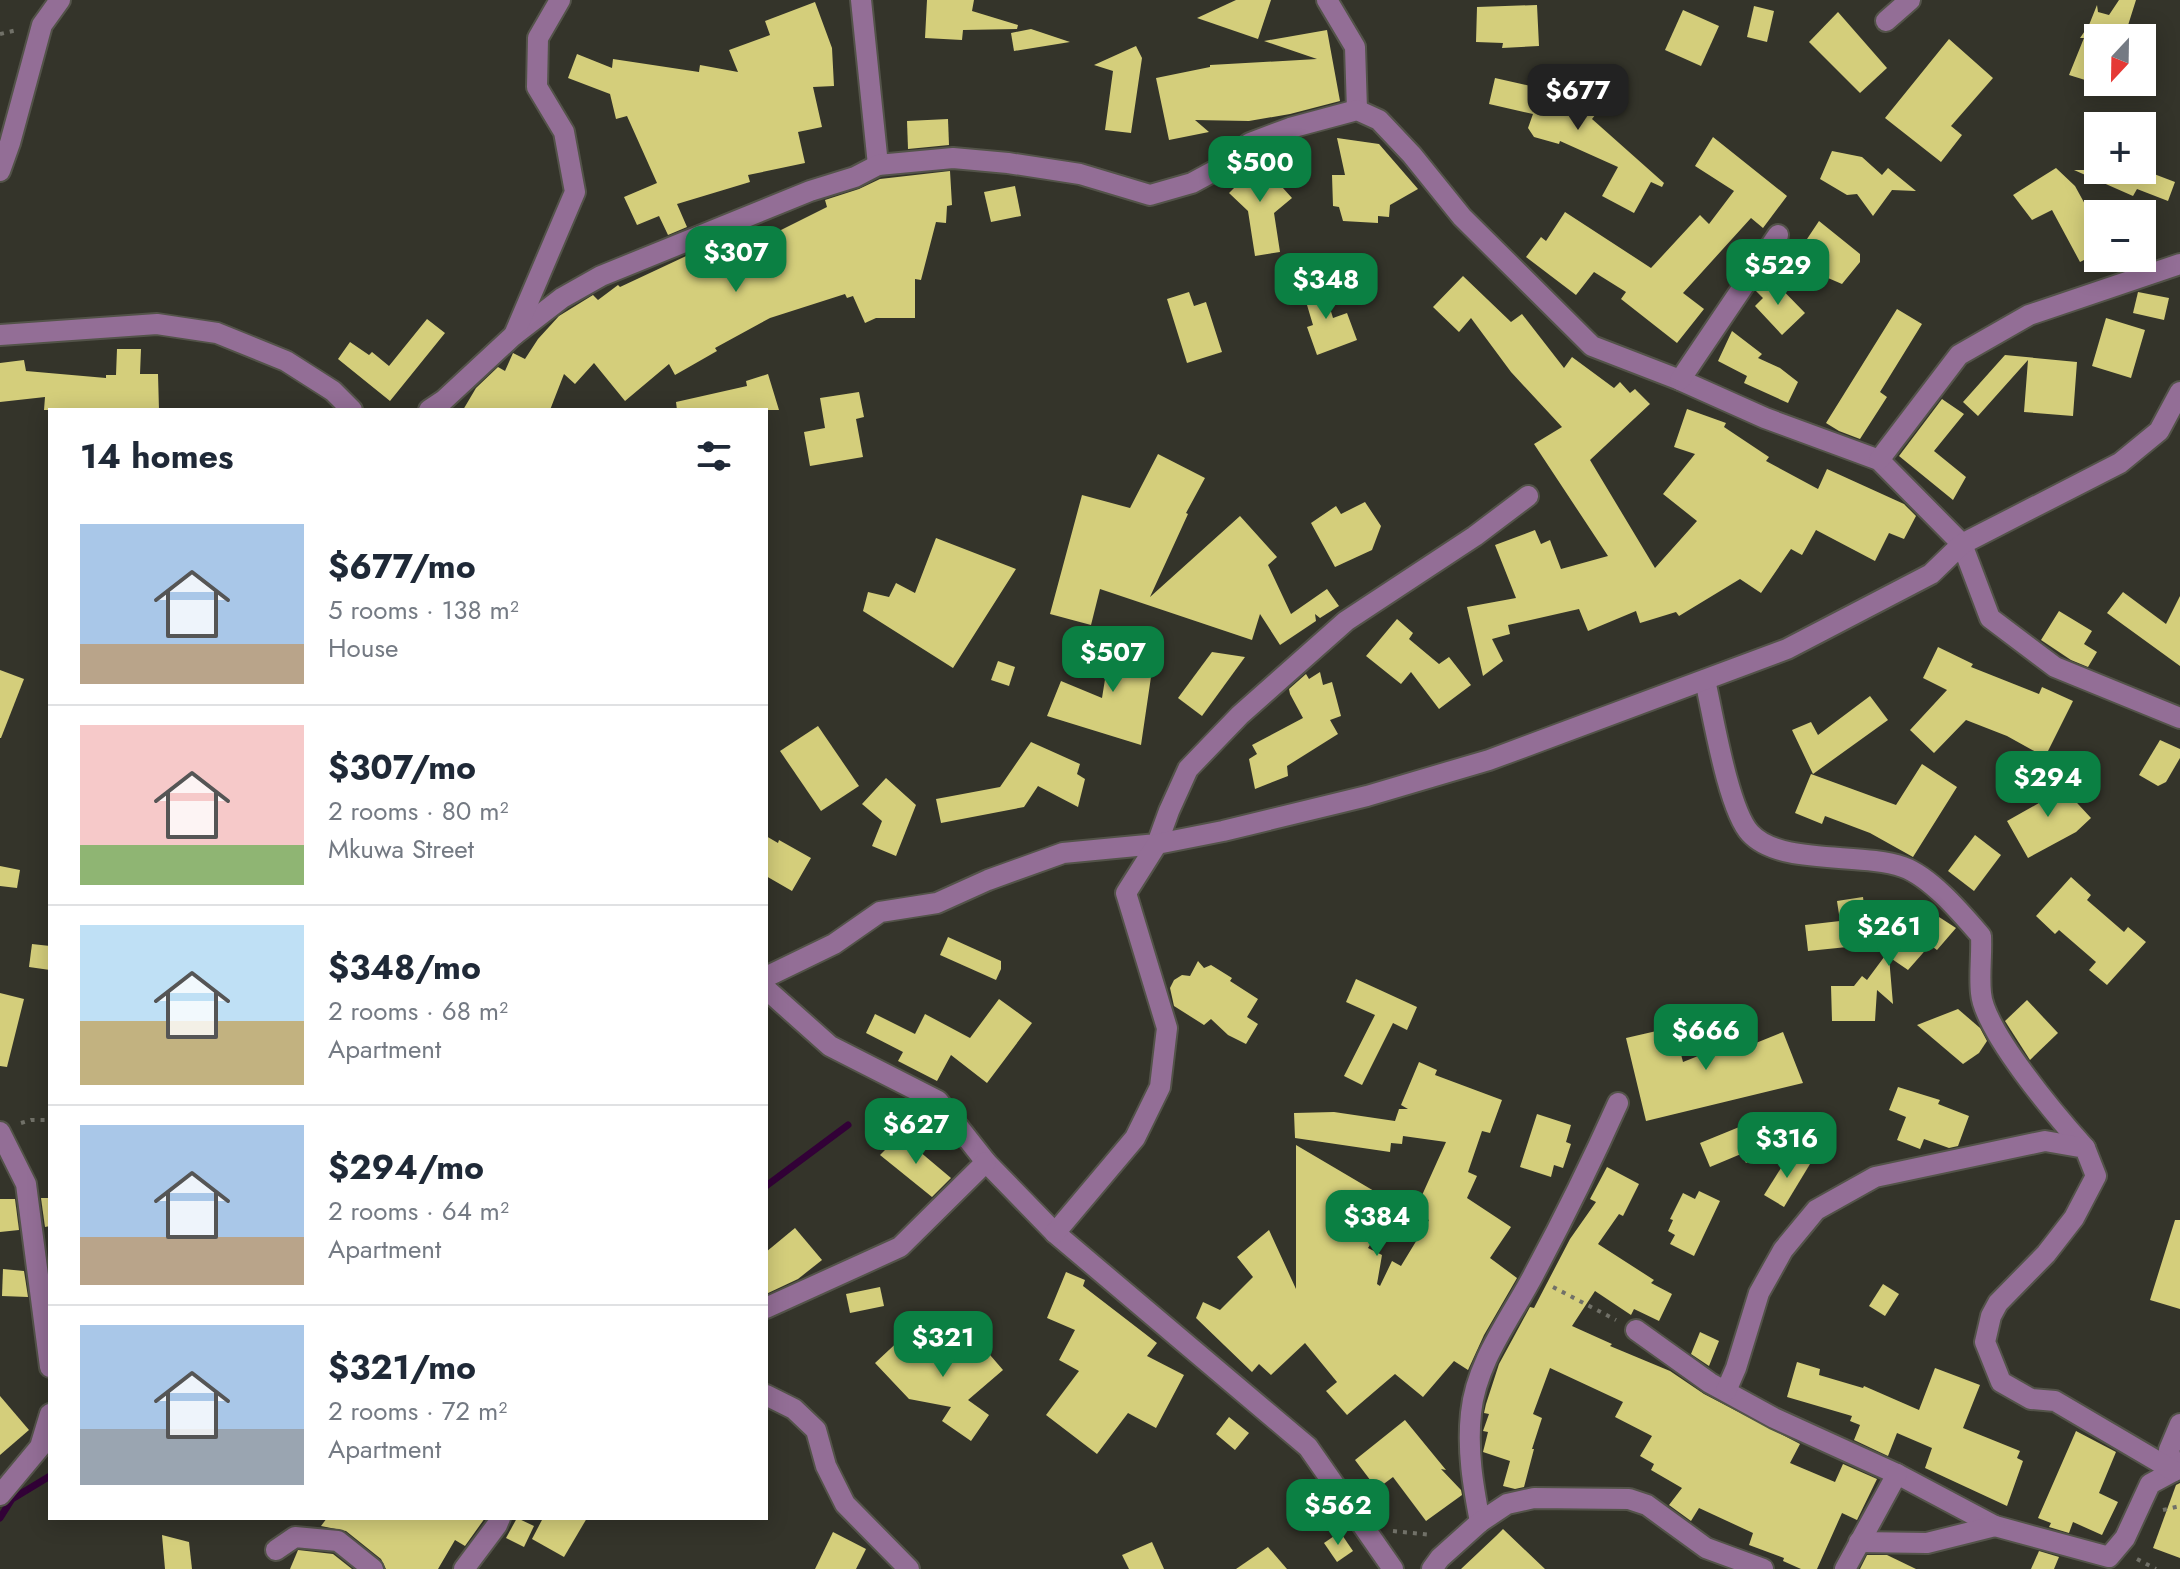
<!DOCTYPE html>
<meta charset="utf-8">
<style>
body{margin:0;font-family:Jost,sans-serif;background:#f2f2f3;color:#1f2937;height:100vh;display:flex;flex-direction:column;font-size:30px;white-space:nowrap}
*{box-sizing:border-box;margin:0}
p{font-size:26px;color:#747a83}
.icon{flex:none;width:44px;height:44px;fill:none;stroke:currentColor;stroke-width:2;stroke-linecap:round;stroke-linejoin:round}
.map{position:relative;flex:1;overflow:hidden}
.panel{position:absolute;left:48px;top:408px;width:720px;height:1112px;display:flex;flex-direction:column;background:#fff;border-radius:0px;box-shadow:0 4px 20px #0003}
.panel>*{flex:none}
.needle{width:52px;rotate:202deg}
.fabs{position:absolute;left:2084px;top:24px;display:grid;gap:16px}
.fabs a{display:grid;place-items:center;width:72px;height:72px;border-radius:0px;background:#fff;box-shadow:0 4px 20px #0003;font-size:40px}
.price{position:absolute;translate:-50% -68px;padding:0 18px;border-radius:16px;background:#0b8043;color:#fff;font-size:26px;line-height:52px;filter:drop-shadow(0 2px 4px #0008)}
.price::after{content:'';position:absolute;left:50%;top:48px;width:24px;height:18px;margin-left:-12px;background:inherit;clip-path:polygon(0 0,100% 0,50% 100%)}
.price.selected{background:#222;color:#fff}
ul{padding:0;list-style:none}
li{display:flex;align-items:center;gap:24px;height:200px;padding:0 32px}
li+li{border-top:2px solid #e0e1e3}
li span{display:grid;place-items:center;flex:none;width:224px;height:160px;border-radius:0px;color:#555}
li>.icon{margin-inline-start:auto}
span .icon{width:96px;height:96px;fill:#fffc;stroke-width:1}
li b{font-size:34px}
h2{display:flex;justify-content:space-between;align-items:center;height:96px;padding:0 32px;font-size:34px}
.map>svg:first-child{display:block}
.lines{fill:none;stroke-linecap:round;stroke-linejoin:round}
.stream{stroke:#320137;stroke-width:7}
.building{fill:#d4ce7b}
.minor-casing{stroke:#535349;stroke-width:24}
.path{stroke:#717168;stroke-width:4;stroke-dasharray:4 6;stroke-linecap:butt}
.minor{stroke:#936e96;stroke-width:20}
</style>
<div class="map">
<svg width="2180" height="1569" viewBox="0 0 2180 1569">
<rect width="100%" height="100%" fill="#34342a"/>
<g class="lines">
<!-- stream -->
<g class="stream">
<path d="M766 1186 848 1125"/>
<path d="M0 1518 12 1499 50 1476"/>
</g>
</g>
<!-- building -->
<g class="building">
<path d="M927 0H974L972 11 1018 25 1017 29 963 30 962 40 925 38Z"/>
<path d="M1236 0H1271L1258 39 1197 18Z"/>
<path d="M2119 0H2136L2124 38H2098V84L2069 75 2084 38H2080L2089 25 2097 5 2098 12 2109 15Z"/>
<path d="M815 2 832 48 834 86 813 87 822 127 798 132 805 163 748 175 750 182 677 204 687 227 668 235 659 216 637 225 624 197 657 183 627 116 616 119 610 94 568 78 577 54 612 68 613 59 699 72 700 65 738 72 729 50 770 35 765 21Z"/>
<path d="M1537 5 1539 46 1502 48 1503 43 1476 42 1477 7Z"/>
<path d="M1754 6 1774 11 1767 42 1747 37Z"/>
<path d="M1683 10 1719 26 1701 66 1665 50Z"/>
<path d="M1838 12 1887 68 1860 93 1809 42Z"/>
<path d="M1031 29 1070 42 1014 51 1011 33Z"/>
<path d="M1327 30 1340 101 1290 114 1249 121 1195 120 1209 132 1169 140 1156 78 1210 67V65L1317 59 1264 41Z"/>
<path d="M1949 39 1993 78 1951 126 1962 135 1941 162 1885 118Z"/>
<path d="M1136 46 1142 58 1131 133 1105 130 1113 71 1094 65Z"/>
<path d="M1495 78 1540 88 1541 83 1589 91 1590 88 1609 97 1592 119 1664 183 1662 187 1651 182 1634 213 1602 196 1618 167 1560 141 1559 144 1534 137 1528 128 1533 114 1489 104Z"/>
<path d="M948 119 949 145 908 149 907 121Z"/>
<path d="M1713 137 1787 196 1763 228 1751 218 1683 293 1704 309 1677 343 1621 299 1626 292 1594 272 1576 295 1526 257 1541 237 1546 241 1565 212 1651 268 1700 215 1709 224 1734 191 1695 166Z"/>
<path d="M1337 138 1379 144 1418 189 1390 205 1389 217 1378 216V223L1343 221 1339 207 1333 206 1332 175H1345Z"/>
<path d="M1832 151 1862 157 1882 175 1888 168 1916 191 1892 190 1873 216 1857 194 1847 195 1820 179Z"/>
<path d="M1256 157 1275 175 1273 177 1292 198 1274 213 1280 252 1255 256 1248 211 1229 193 1235 187 1228 180 1239 168 1244 164 1247 167Z"/>
<path d="M2056 168 2075 186 2098 228V253L2080 262 2052 210 2032 220 2013 195Z"/>
<path d="M2074 170H2156L2154 174 2175 182 2168 201 2137 189 2133 196Z"/>
<path d="M950 171 952 205 947 206 946 223 936 222 921 280 915 279V318H876L865 323 853 296 847 298 845 294 770 318 715 348 717 351 675 375 669 364 625 401 594 363 575 384 564 374 550 410H463L476 388 498 367 505 371 513 353 525 359 538 339 559 316 593 295 598 300 618 285 620 287 699 250 710 273 779 231 827 207 825 200 859 189 880 179Z"/>
<path d="M1015 186 1021 216 991 222 984 192Z"/>
<path d="M1819 221 1860 254V262L1842 284 1828 278 1829 270 1801 248Z"/>
<path d="M1463 276 1511 322 1522 314 1564 368 1572 357 1614 388 1620 382 1630 393 1635 389 1650 404 1590 460 1655 568 1697 521 1663 494 1695 454 1674 447 1687 409 1726 423 1724 427 1769 457 1766 461 1818 489 1827 469 1904 504 1916 516 1904 539 1889 533 1875 561 1816 530 1802 555 1791 549 1761 593 1740 579 1679 616 1676 612 1640 623 1636 611 1588 631 1579 609 1508 625 1510 634 1492 639 1503 661 1483 676 1467 607 1516 598 1495 545 1535 530 1541 544 1550 540 1561 569 1608 556 1534 444 1562 427 1511 372 1471 318 1459 332 1433 307Z"/>
<path d="M1771 278 1805 313 1782 335 1755 306 1763 298 1756 291Z"/>
<path d="M1321 279 1333 318 1347 313 1357 340 1317 355 1307 327 1313 325 1301 285Z"/>
<path d="M1189 292 1194 306 1206 302 1222 352 1187 363 1167 299Z"/>
<path d="M2138 292 2169 298 2164 320 2133 313Z"/>
<path d="M1897 309 1922 324 1880 392 1887 397 1860 439 1839 431 1826 423Z"/>
<path d="M2106 318 2145 330 2131 378 2092 366Z"/>
<path d="M427 319 445 333 390 401 338 359 350 342 369 355 372 352 389 366Z"/>
<path d="M1732 331 1762 354 1758 358 1780 368 1798 382 1788 403 1744 383 1747 376 1718 361Z"/>
<path d="M117 349H141L140 374H158L159 410H44L45 397 0 402V363L24 360 26 371 106 378V375H116Z"/>
<path d="M2005 355 2077 362 2073 416 2024 412 2028 360 1978 416 1963 402Z"/>
<path d="M768 374 779 410H677L676 402 747 386 746 381Z"/>
<path d="M859 392 864 417 856 419 863 457 810 466 804 432 825 428 820 398Z"/>
<path d="M1942 399 1964 414 1934 451 1966 477 1953 500 1899 456Z"/>
<path d="M1158 454 1205 478 1186 513 1188 514 1150 597 1240 516 1277 557 1268 565 1291 614 1327 589 1339 606 1320 618 1315 614 1316 621 1280 645 1260 614 1252 640 1100 589 1091 625 1050 614 1082 495 1130 508Z"/>
<path d="M1365 502 1381 526 1372 550 1335 567 1311 523 1336 506 1341 514Z"/>
<path d="M936 538 1016 569 953 668 863 611 868 592 889 597 896 583 915 593Z"/>
<path d="M2123 592 2166 624 2180 596V666L2107 613Z"/>
<path d="M2059 611 2092 631 2084 644 2097 652 2088 667 2071 660 2041 640Z"/>
<path d="M1397 619 1413 633 1409 639 1439 664 1449 657 1471 685 1439 709 1411 672 1401 684 1366 656Z"/>
<path d="M1112 636 1156 643 1141 745 1047 716 1061 681 1102 698Z"/>
<path d="M1938 647 1973 664 1971 667 2039 694 2042 687 2073 701 2045 757 2007 736 1966 720 1934 753 1910 730 1947 690 1923 678Z"/>
<path d="M1212 652 1245 657 1202 716 1178 698Z"/>
<path d="M998 661 1015 667 1009 686 991 680Z"/>
<path d="M0 670 24 679 1 738H0Z"/>
<path d="M1320 672 1323 685 1332 682 1341 716 1330 720 1338 734 1287 766 1288 776 1255 789 1249 759 1257 754 1252 745 1303 718 1290 694 1289 689 1306 674 1309 679Z"/>
<path d="M1870 696 1888 720 1813 774 1792 730 1811 722 1818 735Z"/>
<path d="M818 726 859 786 821 811 780 751Z"/>
<path d="M2160 740 2180 749V758L2166 782 2158 786 2139 775Z"/>
<path d="M1031 742 1080 764 1077 774 1085 779 1078 807 1038 786 1024 807 941 823 936 799 1000 787Z"/>
<path d="M1922 764 1957 787 1913 857 1870 833 1825 816 1822 824 1795 813 1811 774 1896 805Z"/>
<path d="M2053 777 2091 818 2076 832 2028 858 2007 821 2039 803 2033 796Z"/>
<path d="M886 778 916 805 896 856 872 846 882 821 862 804Z"/>
<path d="M1975 835 2001 855 1974 891 1948 871Z"/>
<path d="M766 836 778 843 779 840 811 858 792 891 766 876Z"/>
<path d="M0 866 20 870 17 888 0 886Z"/>
<path d="M2071 877 2091 895 2087 900 2124 932 2128 927 2146 942 2107 985 2089 970 2096 962 2059 930 2055 934 2036 916Z"/>
<path d="M1863 897 1867 931 1857 946 1808 951 1805 925 1840 921 1837 901Z"/>
<path d="M1922 906 1956 928 1937 950 1930 945 1908 970 1889 957 1893 1004 1877 990 1875 1021H1832L1831 986H1854L1862 976 1867 980Z"/>
<path d="M948 937 1001 961V969L996 980 940 955Z"/>
<path d="M32 944 50 946V970L29 967Z"/>
<path d="M1198 961 1204 968 1211 965 1232 978 1230 981 1258 999 1247 1017 1258 1024 1246 1044 1228 1035 1211 1019 1204 1025 1174 1006 1170 988 1174 980 1182 975 1190 976Z"/>
<path d="M1356 979 1417 1007 1407 1030 1393 1023 1362 1085 1344 1076 1375 1015 1346 1002Z"/>
<path d="M0 993 24 999 7 1067 0 1066Z"/>
<path d="M999 999 1032 1023 987 1083 951 1055 937 1081 898 1061 903 1052 866 1033 875 1014 915 1034 925 1014 970 1038Z"/>
<path d="M2027 1000 2058 1033 2030 1060 2005 1021Z"/>
<path d="M1958 1009 1980 1028 1987 1041 1979 1053 1963 1064 1917 1025Z"/>
<path d="M1674 1027 1683 1062 1733 1042 1734 1045 1744 1041 1746 1047 1783 1032 1803 1083 1646 1121 1626 1038Z"/>
<path d="M1419 1062 1437 1070 1435 1075 1502 1100 1490 1133 1482 1131 1468 1172 1477 1176 1467 1198 1511 1227 1490 1258 1517 1278 1484 1335 1468 1370 1454 1361 1423 1397 1395 1374 1347 1415 1326 1391 1337 1382 1305 1343 1271 1375 1259 1364 1252 1372 1196 1318 1203 1302 1220 1310 1253 1277 1237 1257 1269 1230 1296 1289V1145L1391 1201 1390 1211 1368 1248 1382 1255 1377 1284 1380 1286 1392 1261 1401 1266 1429 1220 1414 1213 1446 1142 1403 1136 1402 1144 1391 1143 1390 1152 1295 1138 1294 1113 1334 1112 1395 1121 1399 1109H1408L1401 1105Z"/>
<path d="M1898 1087 1940 1100 1938 1104 1969 1116 1958 1146 1949 1148 1924 1139 1920 1149 1897 1140 1906 1117 1889 1110Z"/>
<path d="M1776 1112 1787 1130 1771 1140 1778 1144 1746 1163 1741 1154 1710 1167 1700 1143Z"/>
<path d="M1537 1114 1571 1125 1566 1142 1571 1144 1563 1168 1554 1165 1551 1177 1520 1167Z"/>
<path d="M900 1135 951 1178 932 1197 880 1155Z"/>
<path d="M1791 1152 1810 1164 1784 1207 1764 1195Z"/>
<path d="M1607 1167 1639 1184 1623 1216 1619 1214 1598 1244 1654 1280 1651 1283 1672 1294 1659 1321 1634 1309 1631 1315 1595 1291 1572 1326 1612 1344 1610 1346 1670 1371 1704 1394 1800 1444 1790 1463 1835 1482 1843 1464 1877 1479 1857 1520 1842 1513 1817 1569H1801L1783 1561 1784 1558 1749 1545 1753 1533 1699 1508 1691 1521 1669 1505 1682 1488 1651 1470 1654 1464 1640 1456 1652 1436 1615 1417 1623 1402 1550 1368 1533 1414 1542 1418 1532 1449H1534L1524 1487 1515 1489 1503 1486 1510 1461 1483 1452 1488 1432 1483 1431 1489 1414 1484 1413 1486 1404 1499 1364 1530 1307 1534 1308 1570 1239 1596 1202 1590 1199Z"/>
<path d="M1699 1191 1720 1201 1694 1256 1670 1244 1675 1235 1668 1231 1673 1220 1670 1219 1683 1193 1695 1199Z"/>
<path d="M41 1198H50V1226L45 1227Z"/>
<path d="M0 1199H15L19 1230 0 1232Z"/>
<path d="M2175 1220H2180V1309L2150 1300Z"/>
<path d="M795 1228 822 1260 798 1279 766 1294V1252Z"/>
<path d="M3 1269 24 1271 28 1297 2 1296Z"/>
<path d="M1066 1272 1085 1280 1083 1286 1157 1343 1147 1356 1184 1375 1156 1428 1128 1413 1097 1454 1046 1415 1079 1371 1059 1360 1075 1330 1047 1318Z"/>
<path d="M1883 1284 1899 1294 1885 1316 1869 1306Z"/>
<path d="M880 1287 884 1306 850 1313 846 1294Z"/>
<path d="M1700 1332 1719 1341 1709 1366 1691 1354Z"/>
<path d="M972 1334 1003 1370 968 1400 989 1415 971 1441 942 1421 951 1407 909 1399 875 1363 904 1336H912L938 1363Z"/>
<path d="M1797 1362 1820 1369 1819 1375 1863 1388 1864 1386 1919 1410 1935 1368 1980 1385 1963 1428 2020 1451 2017 1458 2023 1461 2007 1506 1925 1468 1932 1448 1897 1433 1888 1456 1854 1440 1860 1425 1850 1421 1852 1416 1787 1397Z"/>
<path d="M0 1396 29 1430 0 1455Z"/>
<path d="M1229 1417 1249 1433 1235 1450 1216 1434Z"/>
<path d="M1405 1420 1446 1470 1441 1469 1461 1490 1462 1495 1426 1521 1393 1477 1377 1489 1355 1460Z"/>
<path d="M2076 1431 2116 1452 2099 1493 2118 1502 2102 1535 2073 1522 2069 1533 2049 1527 2051 1523 2038 1518Z"/>
<path d="M2180 1483V1558L2153 1548 2176 1485Z"/>
<path d="M327 1518H485L465 1546 455 1540 438 1569H386L381 1559 346 1531 321 1526Z"/>
<path d="M517 1518 534 1526 524 1547 506 1538Z"/>
<path d="M543 1518H587L564 1557 532 1539Z"/>
<path d="M1503 1529 1545 1569H1461L1496 1536Z"/>
<path d="M833 1532 866 1549 856 1569H815Z"/>
<path d="M1340 1532 1353 1551 1337 1562 1324 1543Z"/>
<path d="M162 1535 189 1542 192 1569H165Z"/>
<path d="M1152 1542 1164 1569H1129L1122 1555Z"/>
<path d="M1268 1547 1287 1569H1236Z"/>
<path d="M298 1550 333 1554 352 1569H290Z"/>
<path d="M2039 1551 2059 1557 2054 1569H2031Z"/>
<path d="M1867 1555H1887L1916 1569H1860Z"/>
</g>
<g class="lines">
<defs>
<g id="minor">
<path d="M861 0 878 165"/>
<path d="M1327 0 1355 47 1357 110"/>
<path d="M1886 21 1910 0"/>
<path d="M0 171 10 143 42 25 60 0"/>
<path d="M0 335 157 324 217 333 286 361 333 391 352 410"/>
<path d="M514 335 562 298 601 276 810 191 855 177 878 165 953 158 1008 163 1080 174 1150 195 1192 183 1216 170 1250 143 1290 128 1357 110 1379 120 1412 155 1462 217 1592 346 1680 380 1765 418 1879 460 1962 544 1990 618 2055 667 2180 718"/>
<path d="M1680 380 1778 235"/>
<path d="M429 410 444 400 514 335 575 192 564 132 537 87 538 38 560 0"/>
<path d="M1879 460 1959 355 2029 315 2180 264"/>
<path d="M1705 680C1713 715 1728 809 1750 833 1780 866 1861 852 1903 867 1931 877 1962 914 1981 936 1982 955 1979 974 1981 993 1984 1031 2058 1118 2085 1148"/>
<path d="M766 977 834 944 880 912 937 903 988 880 1063 853 1157 844 1169 811 1188 769 1240 715 1346 621 1475 536 1528 496"/>
<path d="M766 989 830 1046 938 1101 986 1162 1055 1233 1308 1447 1393 1569"/>
<path d="M0 1132 26 1184 50 1367"/>
<path d="M1055 1233 1135 1138 1160 1087 1167 1028 1126 893 1157 844 1223 831 1367 796 1489 760 1787 649 1931 574 1962 544 2120 463 2159 431 2180 392"/>
<path d="M766 1308 900 1247 986 1162"/>
<path d="M1636 1330 1710 1383 1774 1418 1897 1474 1995 1526 2109 1557 2125 1538 2150 1484 2174 1471 2169 1450 2180 1424"/>
<path d="M1726 1391 1736 1368 1759 1293 1783 1250 1816 1210 1875 1177 2045 1141 2085 1148 2096 1176 2074 1218 2046 1254 1998 1303 1991 1316 1985 1342 2001 1382 2031 1399 2055 1401 2174 1471"/>
<path d="M766 1395 794 1409 816 1430 826 1466 845 1504 909 1569"/>
<path d="M0 1495 40 1447 50 1414"/>
<path d="M1480 1522C1473 1485 1467 1451 1471 1413 1476 1362 1511 1318 1534 1274 1564 1218 1592 1161 1618 1103"/>
<path d="M1859 1542 1927 1543 1995 1526"/>
<path d="M276 1550 295 1537 338 1541 373 1569"/>
<path d="M464 1569 497 1525 500 1518"/>
<path d="M1432 1569 1440 1558 1480 1522 1507 1504 1534 1498 1629 1499 1647 1505 1706 1548 1763 1569"/>
<path d="M1845 1569 1897 1474"/>
</g>
</defs>
<!-- minor casing -->
<use href="#minor" class="minor-casing"/>
<!-- path -->
<g class="path">
<path d="M0 34 17 30"/>
<path d="M21 1123 31 1120H50"/>
<path d="M1553 1287 1616 1320"/>
<path d="M2163 1510 2180 1506"/>
<path d="M1393 1531 1432 1535"/>
<path d="M2137 1559 2156 1569"/>
</g>
<!-- minor -->
<use href="#minor" class="minor"/>
</g>
</svg>
<div class="fabs">
<a><svg class="needle" viewBox="-14 -14 28 28"><path d="M0-13l5 13h-10z" fill="#e53935"/><path d="M0 13l5-13h-10z" fill="#747a83"/></svg></a>
<a>+</a>
<a>−</a>
</div>
<b class="price selected" style="left:1578px;top:132px">$677</b>
<b class="price" style="left:1260px;top:204px">$500</b>
<b class="price" style="left:736px;top:294px">$307</b>
<b class="price" style="left:1778px;top:307px">$529</b>
<b class="price" style="left:1326px;top:321px">$348</b>
<b class="price" style="left:1113px;top:694px">$507</b>
<b class="price" style="left:2048px;top:819px">$294</b>
<b class="price" style="left:1889px;top:968px">$261</b>
<b class="price" style="left:1706px;top:1072px">$666</b>
<b class="price" style="left:916px;top:1166px">$627</b>
<b class="price" style="left:1787px;top:1180px">$316</b>
<b class="price" style="left:1377px;top:1258px">$384</b>
<b class="price" style="left:943px;top:1379px">$321</b>
<b class="price" style="left:1338px;top:1547px">$562</b>
<section class="panel">
<h2>14 homes<svg class="icon" aria-label="filters" viewBox="0 0 24 24"><path d="M4 7h16M4 17h16"/><circle cx="9" cy="7" r="2"/><circle cx="15" cy="17" r="2"/></svg></h2>
<ul>
<li><span style="background:linear-gradient(#a9c7e8 75%,#b9a48a 0)"><svg class="icon" aria-label="home" viewBox="0 0 24 24"><path d="M3 11l9-7 9 7M6 9v11h12V9"/></svg></span><div><b>$677/mo</b><p>5 rooms · 138 m²</p><p>House</p></div></li>
<li><span style="background:linear-gradient(#f6c9c9 75%,#8fb573 0)"><svg class="icon" aria-label="home" viewBox="0 0 24 24"><path d="M3 11l9-7 9 7M6 9v11h12V9"/></svg></span><div><b>$307/mo</b><p>2 rooms · 80 m²</p><p>Mkuwa Street</p></div></li>
<li><span style="background:linear-gradient(#bfe0f5 60%,#c2b280 0)"><svg class="icon" aria-label="home" viewBox="0 0 24 24"><path d="M3 11l9-7 9 7M6 9v11h12V9"/></svg></span><div><b>$348/mo</b><p>2 rooms · 68 m²</p><p>Apartment</p></div></li>
<li><span style="background:linear-gradient(#a9c7e8 70%,#b9a48a 0)"><svg class="icon" aria-label="home" viewBox="0 0 24 24"><path d="M3 11l9-7 9 7M6 9v11h12V9"/></svg></span><div><b>$294/mo</b><p>2 rooms · 64 m²</p><p>Apartment</p></div></li>
<li><span style="background:linear-gradient(#a9c7e8 65%,#9aa5b1 0)"><svg class="icon" aria-label="home" viewBox="0 0 24 24"><path d="M3 11l9-7 9 7M6 9v11h12V9"/></svg></span><div><b>$321/mo</b><p>2 rooms · 72 m²</p><p>Apartment</p></div></li>
</ul>
</section>
</div>
